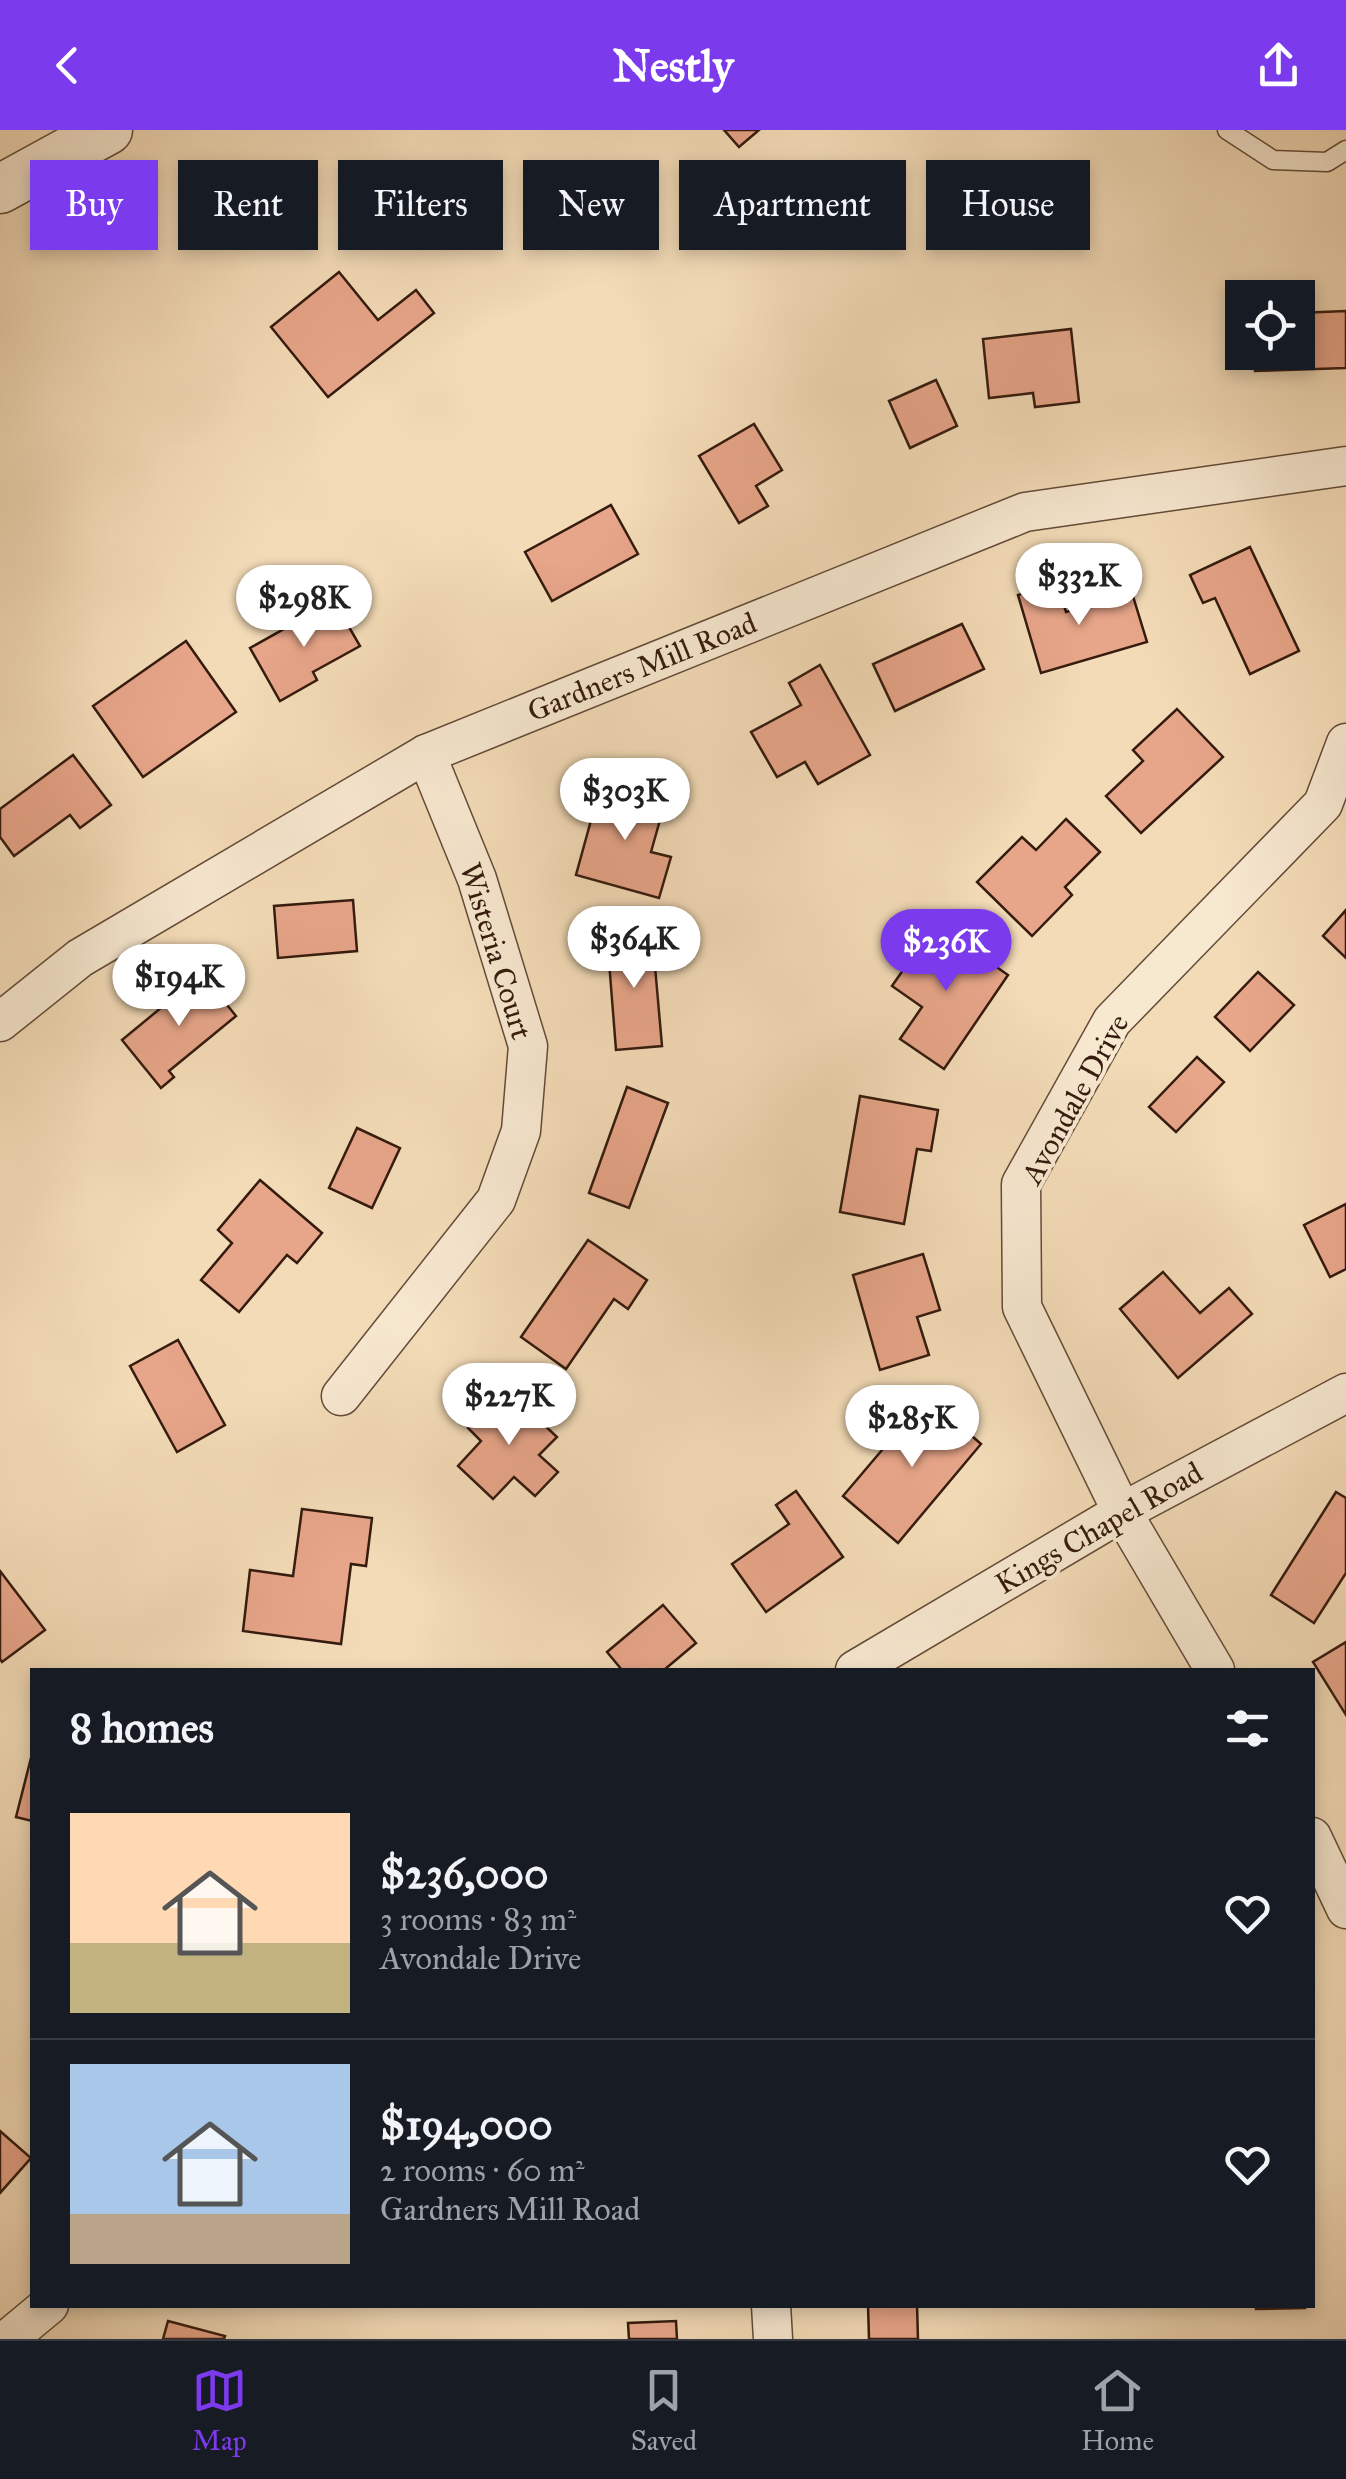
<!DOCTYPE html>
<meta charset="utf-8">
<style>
body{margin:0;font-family:"IM FELL Great Primer",serif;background:#20242c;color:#f1f3f6;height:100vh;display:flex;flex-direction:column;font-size:38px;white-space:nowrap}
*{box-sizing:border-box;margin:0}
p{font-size:32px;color:#9ea1a6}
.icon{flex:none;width:55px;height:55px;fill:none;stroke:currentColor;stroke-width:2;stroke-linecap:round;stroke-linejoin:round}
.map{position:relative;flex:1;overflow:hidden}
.panel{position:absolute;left:30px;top:1538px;width:1285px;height:640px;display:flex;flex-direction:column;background:#171b24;border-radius:0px;box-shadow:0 5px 15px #0003}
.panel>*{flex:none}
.banner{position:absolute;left:30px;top:30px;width:1288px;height:90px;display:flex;gap:20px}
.buttons{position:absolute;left:1225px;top:150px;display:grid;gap:20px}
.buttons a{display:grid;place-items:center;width:90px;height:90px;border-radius:0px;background:#171b24;box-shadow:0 5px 15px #0003;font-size:50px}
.price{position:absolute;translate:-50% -85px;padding:0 22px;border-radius:35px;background:#fff;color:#222;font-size:32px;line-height:65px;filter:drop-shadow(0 2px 5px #0008)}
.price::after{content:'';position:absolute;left:50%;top:60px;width:30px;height:22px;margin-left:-15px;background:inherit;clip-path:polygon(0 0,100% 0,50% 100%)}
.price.on{background:#7c3aed;color:#fff}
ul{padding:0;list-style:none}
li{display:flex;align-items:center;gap:30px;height:250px;padding:0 40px}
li+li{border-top:2px solid #363941}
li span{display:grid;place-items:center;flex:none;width:280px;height:200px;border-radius:0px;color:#555}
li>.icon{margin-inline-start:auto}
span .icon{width:120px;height:120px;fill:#fffc;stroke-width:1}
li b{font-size:42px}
h2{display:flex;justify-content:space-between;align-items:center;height:120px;padding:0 40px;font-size:42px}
.tag{padding:0 35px;border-radius:0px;background:#171b24;box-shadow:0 5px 15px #0003;font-size:35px;line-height:90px}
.tag.on{background:#7c3aed;color:#fff}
header{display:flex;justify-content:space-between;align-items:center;height:130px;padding:0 40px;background:#7c3aed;color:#fff;font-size:45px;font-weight:800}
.menu{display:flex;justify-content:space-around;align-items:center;height:140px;border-top:2px solid #363941;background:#171b24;font-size:28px;color:#9ea1a6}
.menu a{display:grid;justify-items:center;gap:5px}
.menu .on{color:#7c3aed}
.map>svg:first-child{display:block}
.building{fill:#e7a589;stroke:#351b0e;stroke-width:2.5}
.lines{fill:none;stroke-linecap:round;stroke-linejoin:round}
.service-casing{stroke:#644b38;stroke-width:21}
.minor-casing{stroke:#644b38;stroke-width:41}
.tertiary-casing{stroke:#644b38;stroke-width:51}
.service{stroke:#f7e8d0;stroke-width:18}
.minor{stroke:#f7e8d0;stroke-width:38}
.tertiary{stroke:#f7e8d0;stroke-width:48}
.labels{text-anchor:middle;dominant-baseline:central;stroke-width:8;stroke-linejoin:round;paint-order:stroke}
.street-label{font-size:30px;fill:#351b0e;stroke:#f7e8d0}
</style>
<header><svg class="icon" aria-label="back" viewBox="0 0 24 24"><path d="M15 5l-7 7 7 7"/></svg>Nestly<svg class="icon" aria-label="share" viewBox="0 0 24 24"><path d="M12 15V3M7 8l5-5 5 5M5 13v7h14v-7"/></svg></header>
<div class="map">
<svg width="1346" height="2209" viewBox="0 0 1346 2209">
<rect width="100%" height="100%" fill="#f3dbb7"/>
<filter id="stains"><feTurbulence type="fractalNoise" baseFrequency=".002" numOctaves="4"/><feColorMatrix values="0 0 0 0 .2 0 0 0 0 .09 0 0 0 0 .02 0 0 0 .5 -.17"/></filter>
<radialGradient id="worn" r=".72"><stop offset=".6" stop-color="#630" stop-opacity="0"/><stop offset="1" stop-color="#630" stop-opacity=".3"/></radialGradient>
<!-- building -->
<g class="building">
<path d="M724 0H759L739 17Z"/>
<path d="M339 142 378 190 416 160 434 183 328 267 271 197Z"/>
<path d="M1346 181V238L1255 241 1254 222H1298V183Z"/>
<path d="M1071 199 1079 272 1035 277 1033 263 989 268 983 209Z"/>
<path d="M936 250 957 296 910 318 889 271Z"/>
<path d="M754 294 782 340 756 356 768 376 739 393 699 326Z"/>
<path d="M611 375 638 424 552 471 525 422Z"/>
<path d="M1250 417 1299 521 1250 544 1215 468 1203 473 1190 445Z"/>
<path d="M1057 453 1066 482 1132 463 1147 512 1041 543 1018 465Z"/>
<path d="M334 471 360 516 313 542 317 550 280 571 250 518Z"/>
<path d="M962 494 984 539 895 581 873 534Z"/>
<path d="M186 511 236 582 143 647 93 576Z"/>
<path d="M820 535 870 625 818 654 805 632 777 647 751 602 801 575 789 553Z"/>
<path d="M1177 579 1223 627 1141 703 1106 666 1143 631 1133 620Z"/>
<path d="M73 625 111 675 80 698 70 685 14 726 0 707V679Z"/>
<path d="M601 654 665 672 651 722 671 727 659 768 576 745Z"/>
<path d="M1066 689 1100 722 1065 757 1072 765 1032 806 977 752 1022 707 1036 720Z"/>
<path d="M353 770 357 821 278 828 274 776Z"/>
<path d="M1346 780V828L1323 806Z"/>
<path d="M935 794 1008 845 944 939 900 909 922 877 892 856Z"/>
<path d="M652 802 662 916 616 920 607 806Z"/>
<path d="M1258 842 1294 875 1250 921 1215 887Z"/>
<path d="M202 844 236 886 169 941 174 947 161 958 122 910Z"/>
<path d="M1197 927 1224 952 1176 1002 1149 977Z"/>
<path d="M627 957 668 973 629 1078 589 1063Z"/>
<path d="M860 966 938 980 931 1021 917 1019 904 1094 840 1082Z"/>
<path d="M357 998 400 1018 372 1078 329 1058Z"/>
<path d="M260 1050 322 1103 297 1133 287 1125 239 1182 201 1150 232 1113 218 1100Z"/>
<path d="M1346 1074V1139L1330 1147 1304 1095Z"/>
<path d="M588 1110 647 1150 628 1179 614 1169 566 1239 521 1207Z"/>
<path d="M923 1124 940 1180 917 1187 929 1225 880 1240 853 1145Z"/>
<path d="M1163 1142 1200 1183 1229 1158 1252 1184 1178 1248 1120 1179Z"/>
<path d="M178 1210 225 1295 177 1322 130 1236Z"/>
<path d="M505 1258 557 1307 539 1325 558 1342 535 1366 514 1347 493 1369 458 1336 481 1311 468 1298Z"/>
<path d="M927 1267 981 1314 898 1413 843 1366Z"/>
<path d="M796 1361 843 1427 766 1482 732 1434 789 1394 776 1375Z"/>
<path d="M1336 1362 1346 1368V1443L1314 1493 1271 1465Z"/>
<path d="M302 1379 372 1388 366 1436 351 1434 341 1514 243 1501 250 1440 293 1446Z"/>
<path d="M0 1441 45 1500 2 1532 0 1529Z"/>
<path d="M663 1475 696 1513 664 1540H622L607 1522Z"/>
<path d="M1346 1512V1585L1313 1532Z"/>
<path d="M32 1624V1691L16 1687Z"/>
<path d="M0 2001 31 2028 0 2063Z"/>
<path d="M868 2175H917L918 2209H869Z"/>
<path d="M1256 2175H1305V2178L1256 2179Z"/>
<path d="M168 2191 225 2206 224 2209H163Z"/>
<path d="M676 2191 677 2209H629L628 2193Z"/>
</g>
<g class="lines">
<defs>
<path id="service" d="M1227 0 1273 30 1327 32 1346 20"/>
<g id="minor">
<path d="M0 892 80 828 426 624 1025 382 1346 336"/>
<path d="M341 1266 496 1070 521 1001 528 916 477 749 426 624"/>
<path d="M855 1540 1122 1382 1346 1263"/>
<path d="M1215 1540 1122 1382 1022 1177 1021 1054 1112 891 1323 674 1346 613"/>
<path d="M1312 1707 1346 1779"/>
<path d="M771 2175 773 2209"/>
<path d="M8 2209 49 2175"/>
</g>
<path id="tertiary" d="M0 59 108 0"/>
</defs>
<!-- service casing -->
<use href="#service" class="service-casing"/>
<!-- minor casing -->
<use href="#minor" class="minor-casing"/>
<!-- tertiary casing -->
<use href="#tertiary" class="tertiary-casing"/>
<!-- service -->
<use href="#service" class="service"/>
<!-- minor -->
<use href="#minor" class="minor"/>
<!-- tertiary -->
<use href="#tertiary" class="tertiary"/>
</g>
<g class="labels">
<!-- street labels -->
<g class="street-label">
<text transform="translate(642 537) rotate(-22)">Gardners Mill Road</text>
<text transform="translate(496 821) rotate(73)">Wisteria Court</text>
<text transform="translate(1075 969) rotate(-61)">Avondale Drive</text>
<text transform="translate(1099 1398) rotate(-30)">Kings Chapel Road</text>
</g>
</g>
<rect width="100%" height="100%" filter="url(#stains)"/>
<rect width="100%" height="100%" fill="url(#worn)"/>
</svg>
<div class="buttons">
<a><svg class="icon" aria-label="locate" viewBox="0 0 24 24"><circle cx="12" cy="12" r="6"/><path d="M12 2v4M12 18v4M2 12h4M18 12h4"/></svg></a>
</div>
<b class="price" style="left:1079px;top:498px">$332K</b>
<b class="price" style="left:304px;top:520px">$298K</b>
<b class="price" style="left:625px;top:713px">$303K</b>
<b class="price" style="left:634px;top:861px">$364K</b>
<b class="price on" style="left:946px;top:864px">$236K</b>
<b class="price" style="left:179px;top:899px">$194K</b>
<b class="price" style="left:509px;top:1318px">$227K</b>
<b class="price" style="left:912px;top:1340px">$285K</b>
<div class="banner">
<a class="tag on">Buy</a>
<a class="tag">Rent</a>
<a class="tag">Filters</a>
<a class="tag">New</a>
<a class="tag">Apartment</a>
<a class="tag">House</a>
</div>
<section class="panel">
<h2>8 homes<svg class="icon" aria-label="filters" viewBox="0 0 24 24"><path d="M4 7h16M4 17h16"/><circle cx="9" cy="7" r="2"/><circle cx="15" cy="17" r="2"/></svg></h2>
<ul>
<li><span style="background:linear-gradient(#ffd9b3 65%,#c2b280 0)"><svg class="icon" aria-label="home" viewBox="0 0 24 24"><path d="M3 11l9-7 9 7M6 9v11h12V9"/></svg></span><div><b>$236,000</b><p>3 rooms · 83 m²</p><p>Avondale Drive</p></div><svg class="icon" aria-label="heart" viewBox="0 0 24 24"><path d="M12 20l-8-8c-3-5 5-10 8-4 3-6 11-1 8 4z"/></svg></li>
<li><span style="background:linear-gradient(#a9c7e8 75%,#b9a48a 0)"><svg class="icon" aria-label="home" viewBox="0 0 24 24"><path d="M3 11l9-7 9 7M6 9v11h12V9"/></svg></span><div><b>$194,000</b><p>2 rooms · 60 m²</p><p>Gardners Mill Road</p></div><svg class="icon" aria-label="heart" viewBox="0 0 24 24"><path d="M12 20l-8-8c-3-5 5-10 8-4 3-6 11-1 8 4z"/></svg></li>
</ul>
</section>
</div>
<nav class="menu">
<a class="on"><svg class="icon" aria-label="map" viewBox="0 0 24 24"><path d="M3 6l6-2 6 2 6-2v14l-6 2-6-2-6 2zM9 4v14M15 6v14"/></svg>Map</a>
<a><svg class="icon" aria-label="saved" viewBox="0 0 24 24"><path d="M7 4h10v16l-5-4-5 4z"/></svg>Saved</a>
<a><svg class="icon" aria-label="home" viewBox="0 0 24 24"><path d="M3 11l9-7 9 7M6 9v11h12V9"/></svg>Home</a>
</nav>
